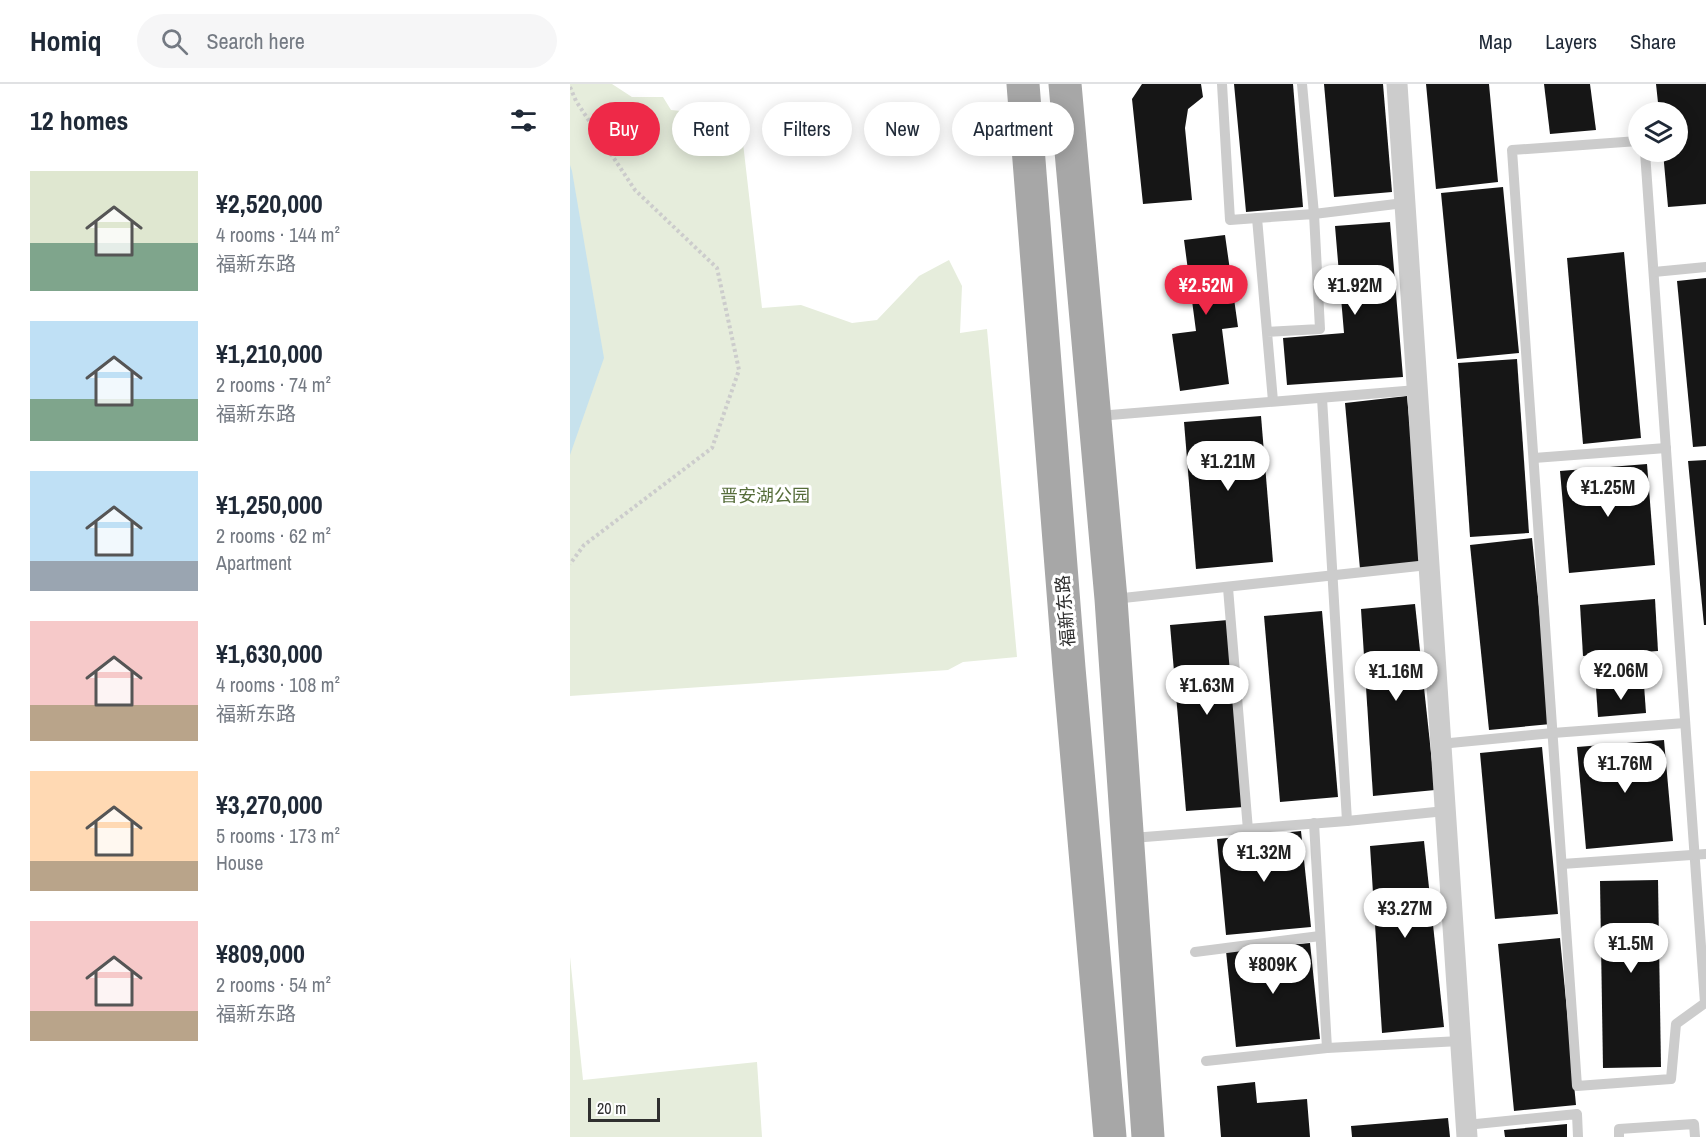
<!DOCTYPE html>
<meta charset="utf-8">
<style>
body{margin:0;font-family:"Archivo Narrow","Noto Sans SC",sans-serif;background:#f6f6f7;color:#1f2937;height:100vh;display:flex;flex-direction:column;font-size:22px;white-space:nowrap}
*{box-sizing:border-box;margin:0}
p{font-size:20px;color:#747a83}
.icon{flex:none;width:33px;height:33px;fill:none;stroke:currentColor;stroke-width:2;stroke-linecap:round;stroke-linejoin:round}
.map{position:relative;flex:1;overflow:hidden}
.side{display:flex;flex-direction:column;background:#fff;width:570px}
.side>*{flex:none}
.top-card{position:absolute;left:18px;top:18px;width:570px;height:54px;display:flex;gap:12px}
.controls{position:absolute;left:1058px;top:18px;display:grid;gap:12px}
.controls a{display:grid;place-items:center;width:60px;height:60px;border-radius:50%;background:#fff;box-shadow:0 3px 15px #0003;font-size:30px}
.scale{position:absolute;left:18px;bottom:15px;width:72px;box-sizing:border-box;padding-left:6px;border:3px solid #2f2f2f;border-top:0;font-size:16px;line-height:21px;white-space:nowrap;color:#2f2f2f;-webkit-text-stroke:4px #fff;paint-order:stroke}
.price{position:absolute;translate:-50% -51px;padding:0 14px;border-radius:21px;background:#fff;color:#222;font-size:20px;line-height:39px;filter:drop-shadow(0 2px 3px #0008)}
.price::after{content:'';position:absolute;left:50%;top:36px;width:18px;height:14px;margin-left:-9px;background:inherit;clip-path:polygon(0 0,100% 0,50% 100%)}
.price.selected{background:#ee2948;color:#fff}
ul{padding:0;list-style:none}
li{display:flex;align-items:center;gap:18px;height:150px;padding:0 30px}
li span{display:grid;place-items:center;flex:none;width:168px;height:120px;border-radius:0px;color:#555}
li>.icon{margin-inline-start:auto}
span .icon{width:72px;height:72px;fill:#fffc;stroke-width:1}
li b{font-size:26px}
h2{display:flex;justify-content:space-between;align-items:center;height:72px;padding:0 30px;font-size:26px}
.pill{padding:0 21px;border-radius:27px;background:#fff;box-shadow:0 3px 15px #0003;font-size:21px;line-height:54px}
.pill.selected{background:#ee2948;color:#fff}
header{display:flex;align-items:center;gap:36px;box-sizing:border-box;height:84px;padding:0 30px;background:#fff;border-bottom:2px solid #e0e1e3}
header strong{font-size:28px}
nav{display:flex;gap:33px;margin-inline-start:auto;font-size:21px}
.search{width:420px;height:54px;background:#f6f6f7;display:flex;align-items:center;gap:15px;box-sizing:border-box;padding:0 21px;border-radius:33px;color:#747a83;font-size:22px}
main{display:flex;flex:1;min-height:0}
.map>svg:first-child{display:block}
.green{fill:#e6eddc}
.water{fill:#c7e2ed}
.building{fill:#161616}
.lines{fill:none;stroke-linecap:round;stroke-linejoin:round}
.path{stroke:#ccc;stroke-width:4;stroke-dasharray:3 3;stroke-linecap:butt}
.service{stroke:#ccc;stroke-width:10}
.minor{stroke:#ccc;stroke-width:21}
.primary{stroke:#a7a7a7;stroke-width:33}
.labels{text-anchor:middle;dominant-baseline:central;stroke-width:6;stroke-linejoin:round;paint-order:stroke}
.park-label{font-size:18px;fill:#566d3a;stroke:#fff}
.street-label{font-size:18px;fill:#2f2f2f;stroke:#fff}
</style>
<header>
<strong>Homiq</strong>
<div class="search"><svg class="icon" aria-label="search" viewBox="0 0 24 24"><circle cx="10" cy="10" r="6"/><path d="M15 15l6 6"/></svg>Search here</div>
<nav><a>Map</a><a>Layers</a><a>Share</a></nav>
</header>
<main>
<section class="side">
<h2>12 homes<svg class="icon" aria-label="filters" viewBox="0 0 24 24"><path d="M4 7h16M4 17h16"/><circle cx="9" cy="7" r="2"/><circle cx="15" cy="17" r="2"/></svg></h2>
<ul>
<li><span style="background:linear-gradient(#dfe7d0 60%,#7fa58c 0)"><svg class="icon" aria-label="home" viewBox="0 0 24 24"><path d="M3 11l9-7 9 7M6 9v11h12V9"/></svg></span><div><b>¥2,520,000</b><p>4 rooms · 144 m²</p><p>福新东路</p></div></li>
<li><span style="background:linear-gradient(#bfe0f5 65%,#7fa58c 0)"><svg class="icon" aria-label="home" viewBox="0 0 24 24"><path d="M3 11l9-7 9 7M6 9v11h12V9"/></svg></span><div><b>¥1,210,000</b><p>2 rooms · 74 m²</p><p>福新东路</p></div></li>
<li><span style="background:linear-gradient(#bfe0f5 75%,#9aa5b1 0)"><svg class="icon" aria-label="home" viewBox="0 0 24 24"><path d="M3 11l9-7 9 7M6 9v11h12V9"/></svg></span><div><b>¥1,250,000</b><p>2 rooms · 62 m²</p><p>Apartment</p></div></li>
<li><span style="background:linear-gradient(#f6c9c9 70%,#b9a48a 0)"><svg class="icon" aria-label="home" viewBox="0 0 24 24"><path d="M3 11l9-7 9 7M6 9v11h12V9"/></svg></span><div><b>¥1,630,000</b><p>4 rooms · 108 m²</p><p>福新东路</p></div></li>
<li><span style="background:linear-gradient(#ffd9b3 75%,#b9a48a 0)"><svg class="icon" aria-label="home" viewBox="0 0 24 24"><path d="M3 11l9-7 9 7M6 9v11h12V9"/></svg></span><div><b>¥3,270,000</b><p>5 rooms · 173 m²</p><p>House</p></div></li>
<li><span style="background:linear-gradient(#f6c9c9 75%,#b9a48a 0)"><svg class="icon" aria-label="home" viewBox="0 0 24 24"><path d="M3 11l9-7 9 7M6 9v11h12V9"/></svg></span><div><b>¥809,000</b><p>2 rooms · 54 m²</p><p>福新东路</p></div></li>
</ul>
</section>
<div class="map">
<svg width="1136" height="1053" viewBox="0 0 1136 1053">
<rect width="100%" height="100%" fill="#fff"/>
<!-- green -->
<g class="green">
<path d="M0 0H42L62 13H93L101 26 170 33 192 224 231 221 282 239 307 236 349 192 379 176 392 202 390 249 417 245 447 573 393 578 378 586 0 612Z"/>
<path d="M0 873 13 996 187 978 192 1053H0Z"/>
</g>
<!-- water -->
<path class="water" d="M0 81 2 87 34 274 0 371Z"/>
<!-- building -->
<g class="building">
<path d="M572 0H631L633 13 618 25 615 44 622 116 573 120 562 15Z"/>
<path d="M664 0H723L733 123 676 128Z"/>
<path d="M754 0H813L822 108 764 113Z"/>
<path d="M856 0H919L928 98 866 105Z"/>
<path d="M974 0H1020L1026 46 980 50Z"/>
<path d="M1086 0H1136V120L1098 123 1093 68H1107V28H1089Z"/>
<path d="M933 103 949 269 887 275 871 109Z"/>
<path d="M820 138 833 293 717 301 713 254 774 249 765 142Z"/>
<path d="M655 151 668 243 652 245 659 300 610 307 602 250 626 247 614 156Z"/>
<path d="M1054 168 1071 354 1013 360 997 174Z"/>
<path d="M1136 194V362L1123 363 1107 197Z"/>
<path d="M947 275 959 449 900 453 888 279Z"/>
<path d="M837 312 853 479 790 485 775 319Z"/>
<path d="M691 332 703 478 626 485 614 338Z"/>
<path d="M1136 376V541H1134L1118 377Z"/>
<path d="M1077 380 1085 481 999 489 990 387Z"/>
<path d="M962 454 981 640 919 646 900 461Z"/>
<path d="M1085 515 1088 567 1013 572 1010 521Z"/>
<path d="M845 520 865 706 803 712 791 525Z"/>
<path d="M752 527 768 713 710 718 694 532Z"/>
<path d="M658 536 674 723 616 727 600 541Z"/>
<path d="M1074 601 1076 629 1028 633 1026 604Z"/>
<path d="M1094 656 1103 757 1016 765 1007 663Z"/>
<path d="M972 663 988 830 925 835 910 669Z"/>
<path d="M731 747 741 843 656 851 647 755Z"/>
<path d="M854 757 874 943 812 949 800 762Z"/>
<path d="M1088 796 1091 983 1033 984 1030 797Z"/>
<path d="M990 854 1006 1021 944 1027 928 860Z"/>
<path d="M740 859 750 955 666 963 656 867Z"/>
<path d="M685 998 687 1019 737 1015 740 1053H651L647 1002Z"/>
<path d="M878 1034 880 1053H782L781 1042Z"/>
<path d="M997 1040V1053H935L934 1046Z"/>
</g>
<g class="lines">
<!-- path -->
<path class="path" d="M0 3 6 17 65 106 147 184 169 286 142 364 14 461 0 480"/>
<!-- service -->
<g class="service">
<path d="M652 0 660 136 687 134"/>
<path d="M732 0 744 130 834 119"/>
<path d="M1068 57 942 66 1007 1002 1101 995 1106 940 1135 919 1075 68"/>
<path d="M1084 188 1136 183"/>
<path d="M697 248 750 245 744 130 687 134 703 317"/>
<path d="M752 314 777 737"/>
<path d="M528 332 847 306"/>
<path d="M964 374 1096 364"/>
<path d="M658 504 678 746"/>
<path d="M544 515 858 481"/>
<path d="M870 660 983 649 1115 639"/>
<path d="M744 739 757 964"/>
<path d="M562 754 777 737 875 727"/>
<path d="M992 780 1136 770"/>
<path d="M625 868 750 852"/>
<path d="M636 977 757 964 890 957"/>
<path d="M896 1041 1007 1030 1008 1053"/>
<path d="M1049 1053V1045L1124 1040 1125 1053"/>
</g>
<!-- minor -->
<path class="minor" d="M827 0 897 1053"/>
<!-- primary -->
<g class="primary">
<path d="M453 0 499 584 540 1053"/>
<path d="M495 0 541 515 578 1053"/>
</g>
</g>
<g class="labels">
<!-- park labels -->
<g class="park-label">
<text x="195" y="411">晋安湖公园</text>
</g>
<!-- street labels -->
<g class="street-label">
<text transform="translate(495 527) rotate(-95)">福新东路</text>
</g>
</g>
</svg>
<div class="controls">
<a><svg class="icon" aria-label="layers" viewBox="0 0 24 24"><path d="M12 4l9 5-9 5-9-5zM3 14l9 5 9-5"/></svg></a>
</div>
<div class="scale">20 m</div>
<b class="price selected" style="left:636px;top:232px">¥2.52M</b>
<b class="price" style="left:785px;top:232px">¥1.92M</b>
<b class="price" style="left:658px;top:408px">¥1.21M</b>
<b class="price" style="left:1038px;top:434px">¥1.25M</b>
<b class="price" style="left:1051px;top:617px">¥2.06M</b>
<b class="price" style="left:826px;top:618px">¥1.16M</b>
<b class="price" style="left:637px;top:632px">¥1.63M</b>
<b class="price" style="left:1055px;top:710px">¥1.76M</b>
<b class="price" style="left:694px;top:799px">¥1.32M</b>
<b class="price" style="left:835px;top:855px">¥3.27M</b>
<b class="price" style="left:1061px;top:890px">¥1.5M</b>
<b class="price" style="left:703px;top:911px">¥809K</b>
<div class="top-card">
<a class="pill selected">Buy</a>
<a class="pill">Rent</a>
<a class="pill">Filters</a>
<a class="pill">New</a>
<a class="pill">Apartment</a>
</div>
</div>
</main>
